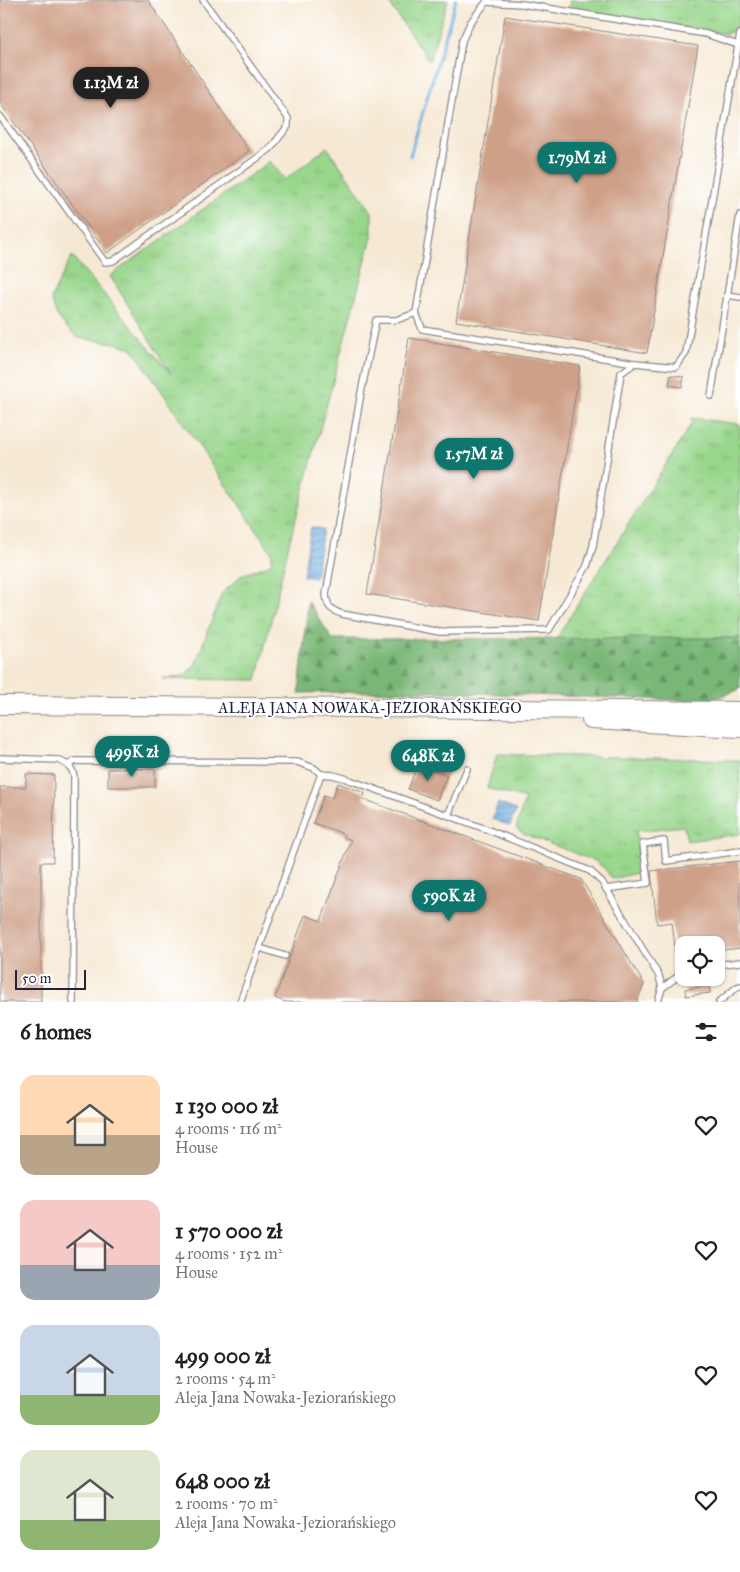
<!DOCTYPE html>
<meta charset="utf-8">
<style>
body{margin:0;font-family:"IM FELL Great Primer",serif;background:#f6f6f6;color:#202124;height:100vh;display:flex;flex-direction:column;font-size:19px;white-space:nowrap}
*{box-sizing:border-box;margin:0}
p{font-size:16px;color:#757577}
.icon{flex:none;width:28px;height:28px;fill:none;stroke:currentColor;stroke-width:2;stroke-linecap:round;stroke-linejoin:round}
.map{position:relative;height:1002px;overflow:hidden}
.drawer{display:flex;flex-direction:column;background:#fff;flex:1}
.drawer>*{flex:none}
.buttons{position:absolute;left:675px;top:936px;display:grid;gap:10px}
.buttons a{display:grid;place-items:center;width:50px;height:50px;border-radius:10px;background:#fff;box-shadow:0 1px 4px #0004;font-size:25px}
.scale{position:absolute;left:15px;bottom:12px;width:71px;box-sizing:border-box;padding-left:5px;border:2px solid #22223b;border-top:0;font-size:14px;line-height:18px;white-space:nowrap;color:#22223b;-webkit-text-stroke:4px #fff;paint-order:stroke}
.price{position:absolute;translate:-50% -42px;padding:0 11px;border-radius:18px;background:#0f766e;color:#fff;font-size:16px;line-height:32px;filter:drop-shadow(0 1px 2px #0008)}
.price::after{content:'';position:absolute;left:50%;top:30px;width:15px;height:11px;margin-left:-8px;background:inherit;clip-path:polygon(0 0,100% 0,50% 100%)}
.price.selected{background:#222;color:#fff}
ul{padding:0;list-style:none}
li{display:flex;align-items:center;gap:15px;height:125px;padding:0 20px}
li span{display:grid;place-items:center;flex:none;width:140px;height:100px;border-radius:15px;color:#555}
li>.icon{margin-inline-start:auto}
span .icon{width:60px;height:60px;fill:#fffc;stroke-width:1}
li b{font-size:21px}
h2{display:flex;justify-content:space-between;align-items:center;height:60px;padding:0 20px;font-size:21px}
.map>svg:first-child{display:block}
.grass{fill:url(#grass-tufts);stroke:#5d7c63}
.forest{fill:url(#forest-firs);stroke:#4e6c59}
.water{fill:url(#water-rules);stroke:#48678e}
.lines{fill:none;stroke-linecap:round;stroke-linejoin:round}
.stream{stroke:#6dace0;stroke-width:3}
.building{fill:#cfa088}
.lane-casing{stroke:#8c8688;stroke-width:8}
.primary-casing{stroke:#8c8688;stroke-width:20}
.lane{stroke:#fff;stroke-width:5.5}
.primary{stroke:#fff;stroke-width:18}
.labels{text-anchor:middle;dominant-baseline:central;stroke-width:4.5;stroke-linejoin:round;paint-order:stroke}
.street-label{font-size:15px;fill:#22223b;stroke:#fff}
</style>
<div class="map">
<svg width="740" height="1002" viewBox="0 0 740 1002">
<defs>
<pattern id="grass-tufts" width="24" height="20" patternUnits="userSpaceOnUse" patternTransform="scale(1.25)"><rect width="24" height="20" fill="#98d68b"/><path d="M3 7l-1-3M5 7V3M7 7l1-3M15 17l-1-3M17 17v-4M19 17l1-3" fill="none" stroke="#83b779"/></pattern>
<pattern id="forest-firs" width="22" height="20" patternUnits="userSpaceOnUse" patternTransform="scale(1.25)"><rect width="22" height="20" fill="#7ab777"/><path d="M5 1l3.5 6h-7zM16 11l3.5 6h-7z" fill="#649463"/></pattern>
<pattern id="water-rules" width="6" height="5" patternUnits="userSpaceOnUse" patternTransform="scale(1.25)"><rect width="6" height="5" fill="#6dace0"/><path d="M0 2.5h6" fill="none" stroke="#598cb7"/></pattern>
</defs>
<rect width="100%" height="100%" fill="#fff"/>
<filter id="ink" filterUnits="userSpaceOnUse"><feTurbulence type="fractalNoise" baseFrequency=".02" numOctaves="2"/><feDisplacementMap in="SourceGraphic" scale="10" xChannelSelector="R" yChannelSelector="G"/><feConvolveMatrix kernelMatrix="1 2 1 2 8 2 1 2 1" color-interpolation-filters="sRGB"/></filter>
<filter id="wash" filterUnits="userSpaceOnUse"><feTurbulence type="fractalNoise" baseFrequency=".0096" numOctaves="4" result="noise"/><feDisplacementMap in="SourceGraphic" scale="20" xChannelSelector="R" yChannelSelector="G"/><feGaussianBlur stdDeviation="1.12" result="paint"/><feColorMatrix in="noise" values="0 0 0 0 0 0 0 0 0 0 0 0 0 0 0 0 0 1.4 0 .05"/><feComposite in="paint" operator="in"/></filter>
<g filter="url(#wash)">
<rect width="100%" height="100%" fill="#f6e9d4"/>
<!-- grass -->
<g class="grass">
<path d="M387 0H448L429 61Z"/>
<path d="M570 0H740V12L737 29 727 34 568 9Z"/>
<path d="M327 147 372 212V237L289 544 257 680 163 679 184 676 195 665 222 593 242 575 271 564 272 553 132 348 115 343 78 338 66 327 56 314 51 298 72 256 171 374 110 276 270 161 285 180Z"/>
<path d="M691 418 740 424V638L556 639 692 423Z"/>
<path d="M497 754 740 760V834L687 841 684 826 636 831 640 872 612 879 605 869 595 861 524 834 516 828 525 799 487 788Z"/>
</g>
<!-- forest -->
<path class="forest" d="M308 601 332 639 740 638V689L709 701 409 691 299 693Z"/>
<!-- water -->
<g class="water">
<path d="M311 527 323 529 315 578 303 576Z"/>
<path d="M498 803 516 810 510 826 492 819Z"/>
</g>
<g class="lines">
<!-- stream -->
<path class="stream" d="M410 156 456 0"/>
</g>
<g id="blocks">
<!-- building -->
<g class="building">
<path d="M0 0H148L249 151 107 253 0 103Z"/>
<path d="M505 16 698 46 647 353 456 321Z"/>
<path d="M409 338 580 366 539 621 367 594Z"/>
<path d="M671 375 684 377 682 387 669 385Z"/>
<path d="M418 764 447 775 437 800 408 789Z"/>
<rect x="108" y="769" width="47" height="18"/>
<path d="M26 774 54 775 53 862H41V1002H0V787H26Z"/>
<path d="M338 783 365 793 363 799 581 879 644 984 637 1002H285L275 998 305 915 321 921 351 840 344 837V834L313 823 324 795 332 798Z"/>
<path d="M740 861V948L716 951V945H684V955L676 956 672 922 657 924 651 871Z"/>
<path d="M709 986 710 993 686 996 685 989Z"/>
</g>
</g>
</g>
<g filter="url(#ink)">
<use href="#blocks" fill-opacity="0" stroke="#8c8688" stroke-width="1"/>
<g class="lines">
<defs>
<g id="lane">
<path d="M488 0 470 23 462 41 416 313 422 329 635 363"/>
<path d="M487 2 522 4 706 34 738 45"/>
<path d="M0 116 105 262 113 261 270 149 288 126V118L203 0"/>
<path d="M727 295 740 297"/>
<path d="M416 313 396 320H376L361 393 326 594C327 606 330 610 342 614L440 632 549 630 587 566 593 546 621 373 635 363 676 367 686 353 740 34"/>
<path d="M711 396 740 215"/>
<path d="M0 758 58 760 68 765 72 770 74 776 73 1002"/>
<path d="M68 765 75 761 297 762 314 768 321 774"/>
<path d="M448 815 467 769"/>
<path d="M606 889 648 883 643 844 664 841 666 861 740 851"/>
<path d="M260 948 285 956"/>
<path d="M716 965 740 962"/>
<path d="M662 988 684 972"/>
<path d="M240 1002 321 774 333 775 344 778 486 829 590 871 602 882 659 976 662 988 658 1002"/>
<path d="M719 1002 737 987 740 986"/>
</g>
<g id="primary">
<path d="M0 705 740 711"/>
<path d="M591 720 740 728"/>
</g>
</defs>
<!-- lane casing -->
<use href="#lane" class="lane-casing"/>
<!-- primary casing -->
<use href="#primary" class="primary-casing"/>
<!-- lane -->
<use href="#lane" class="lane"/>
<!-- primary -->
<use href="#primary" class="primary"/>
</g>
</g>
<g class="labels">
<!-- street labels -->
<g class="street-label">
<text x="370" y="708">ALEJA JANA NOWAKA-JEZIORAŃSKIEGO</text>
</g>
</g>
</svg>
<div class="buttons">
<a><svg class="icon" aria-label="locate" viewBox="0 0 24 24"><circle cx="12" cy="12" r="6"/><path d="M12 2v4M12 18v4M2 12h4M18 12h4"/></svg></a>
</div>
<div class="scale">50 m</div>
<b class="price selected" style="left:111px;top:109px">1.13M zł</b>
<b class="price" style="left:577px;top:184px">1.79M zł</b>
<b class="price" style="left:474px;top:480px">1.57M zł</b>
<b class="price" style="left:132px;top:778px">499K zł</b>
<b class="price" style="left:428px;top:782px">648K zł</b>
<b class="price" style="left:449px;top:922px">590K zł</b>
</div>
<section class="drawer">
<h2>6 homes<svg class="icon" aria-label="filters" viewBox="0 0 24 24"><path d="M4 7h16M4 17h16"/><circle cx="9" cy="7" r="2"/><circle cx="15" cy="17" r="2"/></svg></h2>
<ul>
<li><span style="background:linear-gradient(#ffd9b3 60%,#b9a48a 0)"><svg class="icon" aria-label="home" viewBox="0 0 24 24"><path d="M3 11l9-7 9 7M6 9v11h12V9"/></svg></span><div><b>1 130 000 zł</b><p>4 rooms · 116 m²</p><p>House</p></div><svg class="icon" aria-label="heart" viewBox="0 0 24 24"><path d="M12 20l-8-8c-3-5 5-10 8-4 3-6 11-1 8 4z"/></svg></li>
<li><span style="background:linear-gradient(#f6c9c9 65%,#9aa5b1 0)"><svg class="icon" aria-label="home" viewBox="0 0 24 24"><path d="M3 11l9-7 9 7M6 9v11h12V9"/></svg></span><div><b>1 570 000 zł</b><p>4 rooms · 152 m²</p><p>House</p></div><svg class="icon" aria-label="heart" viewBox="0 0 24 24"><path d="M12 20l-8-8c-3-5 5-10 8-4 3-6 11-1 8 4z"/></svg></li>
<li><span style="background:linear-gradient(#c9d6e8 70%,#8fb573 0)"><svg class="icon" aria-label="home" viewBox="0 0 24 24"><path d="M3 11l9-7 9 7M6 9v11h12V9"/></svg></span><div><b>499 000 zł</b><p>2 rooms · 54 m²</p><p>Aleja Jana Nowaka-Jeziorańskiego</p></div><svg class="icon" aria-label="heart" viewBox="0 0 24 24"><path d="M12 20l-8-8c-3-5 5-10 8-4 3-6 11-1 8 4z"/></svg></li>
<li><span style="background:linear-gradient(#dfe7d0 70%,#8fb573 0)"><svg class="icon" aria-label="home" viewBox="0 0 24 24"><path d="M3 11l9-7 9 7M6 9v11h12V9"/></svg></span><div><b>648 000 zł</b><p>2 rooms · 70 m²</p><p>Aleja Jana Nowaka-Jeziorańskiego</p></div><svg class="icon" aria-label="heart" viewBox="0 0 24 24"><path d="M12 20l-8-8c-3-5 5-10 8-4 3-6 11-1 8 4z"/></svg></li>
</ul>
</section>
